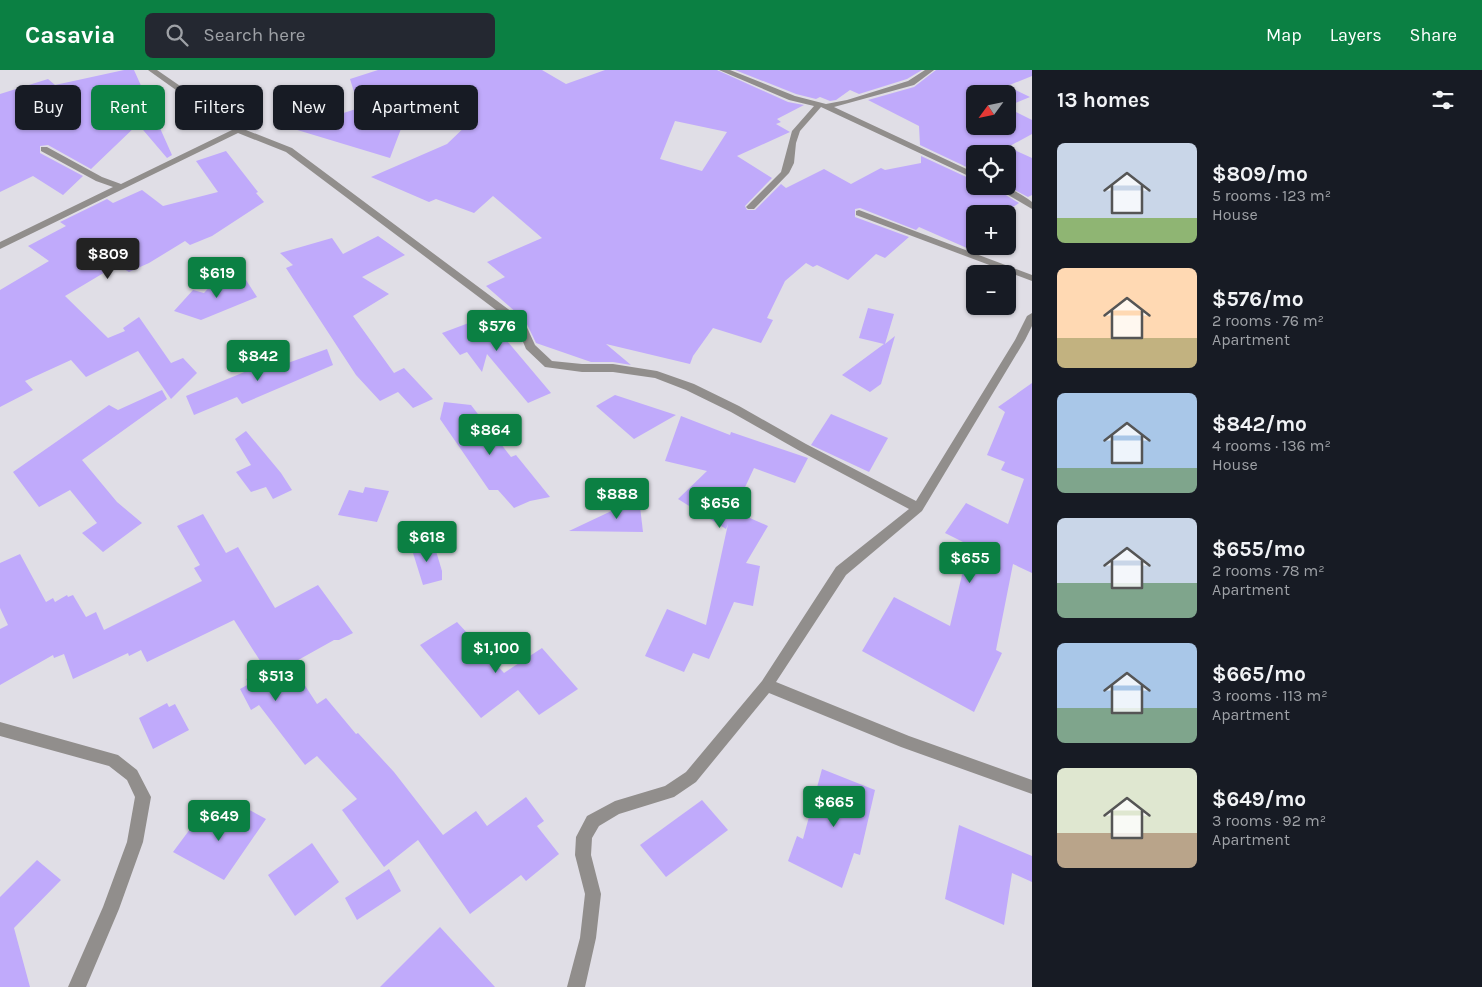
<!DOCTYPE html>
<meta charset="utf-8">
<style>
body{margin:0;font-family:Karla,sans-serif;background:#242831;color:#f1f3f6;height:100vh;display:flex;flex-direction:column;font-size:19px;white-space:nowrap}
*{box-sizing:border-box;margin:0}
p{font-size:16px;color:#9ea1a6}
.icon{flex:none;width:28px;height:28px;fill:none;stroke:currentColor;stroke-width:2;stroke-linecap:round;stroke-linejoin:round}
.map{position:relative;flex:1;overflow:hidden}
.panel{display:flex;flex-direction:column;background:#171b24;width:450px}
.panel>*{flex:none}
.guide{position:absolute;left:15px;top:15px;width:475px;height:45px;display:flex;gap:10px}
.needle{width:32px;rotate:237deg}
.buttons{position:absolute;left:966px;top:15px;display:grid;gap:10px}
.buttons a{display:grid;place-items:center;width:50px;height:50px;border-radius:8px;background:#171b24;box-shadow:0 1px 4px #0004;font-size:25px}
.price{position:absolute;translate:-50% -42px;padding:0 11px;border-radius:5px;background:#0b8043;color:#fff;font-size:16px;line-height:32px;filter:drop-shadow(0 1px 2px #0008)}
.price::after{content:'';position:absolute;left:50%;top:30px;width:15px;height:11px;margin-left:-8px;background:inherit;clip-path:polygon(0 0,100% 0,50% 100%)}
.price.selected{background:#222;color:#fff}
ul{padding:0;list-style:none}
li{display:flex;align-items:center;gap:15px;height:125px;padding:0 25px}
li span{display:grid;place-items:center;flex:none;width:140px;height:100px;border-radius:8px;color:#555}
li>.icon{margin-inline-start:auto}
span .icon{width:60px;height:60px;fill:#fffc;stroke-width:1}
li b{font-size:21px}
h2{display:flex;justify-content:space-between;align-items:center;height:60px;padding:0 25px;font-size:21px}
.chip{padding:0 18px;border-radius:8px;background:#171b24;box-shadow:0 1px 4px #0004;font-size:18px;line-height:45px}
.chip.selected{background:#0b8043;color:#fff}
header{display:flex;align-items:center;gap:30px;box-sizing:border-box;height:70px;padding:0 25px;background:#0b8043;color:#fff}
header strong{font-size:24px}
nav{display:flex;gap:28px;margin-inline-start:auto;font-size:18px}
.search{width:350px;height:45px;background:#242831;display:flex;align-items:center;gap:12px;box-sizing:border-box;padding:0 18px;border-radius:8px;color:#9ea1a6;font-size:19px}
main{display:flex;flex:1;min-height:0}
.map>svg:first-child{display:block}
.building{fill:#c0aafb;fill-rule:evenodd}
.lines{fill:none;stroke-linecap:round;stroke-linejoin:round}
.minor{fill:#918e8c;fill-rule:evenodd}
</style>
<header>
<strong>Casavia</strong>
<div class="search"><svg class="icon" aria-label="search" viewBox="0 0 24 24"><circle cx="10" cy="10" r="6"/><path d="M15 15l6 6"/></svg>Search here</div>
<nav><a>Map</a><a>Layers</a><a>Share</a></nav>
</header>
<main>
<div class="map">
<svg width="1032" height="917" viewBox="0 0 1032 917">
<rect width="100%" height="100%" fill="#e0dee6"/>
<!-- building -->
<g class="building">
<path d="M124 0H134L172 85 167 88 138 54 91 99 48 75 40 76V83L83 106 63 125 33 106 0 122V24L48 9 55 15Z"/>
<path d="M378 0H542L566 14 605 0H717L788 32 804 35 777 49 781 52 776 54 790 62 737 86 772 108 745 136 747 140H755L781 114 786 118 824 99 851 114 881 98 885 100 921 93V86L975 111V116H991L1019 133 1002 144H975V176H985L976 182 919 157 916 160 860 138 855 139V147L909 167 885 188 876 184 848 210 817 195 813 197 806 193 785 211 767 248 773 250 761 273 713 258 693 286 690 294 606 274 631 295 613 292H591L536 273 525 250 486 216 505 207 487 192 542 168 493 126 474 143 436 129 429 132 371 107 447 74 471 51 416 19 390 88 294 59 359 38 350 9ZM675 51 727 62 702 101 660 89Z"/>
<path d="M735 0H922L907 9 859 24 850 20 836 30 830 31 820 27 816 29 796 24Z"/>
<path d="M936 0H1032V6L1007 16 1030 27 1008 36V24H975V56H1008V38L1032 50V64L1008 77 1032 88V125L1028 127 1007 116 1008 84H975V101L920 75 919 56 868 30 914 17Z"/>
<path d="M226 81 258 122 256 123 264 132 212 166 190 175 185 171 149 193 129 202 117 195 65 226 108 268 125 261 123 258 139 247 171 293 183 288 197 303 171 329 138 281 86 307 71 290 25 311 33 320 0 337V220L49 191 28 176 66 156 60 152 107 129 113 133 142 120 163 136 218 122 196 91Z"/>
<path d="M378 166 405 185 362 207 389 224 353 246 394 303 404 298 433 329 413 338 398 322 380 331 356 305 286 198 293 195 280 183 332 168 343 184Z"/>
<path d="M228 206 246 210 257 227 201 250 174 241 193 220 204 223 213 213 220 215Z"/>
<path d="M868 238 894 244 885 274 895 266 881 314 870 322 842 305 884 274 859 268Z"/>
<path d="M494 241 514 256 519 267 497 259 551 323 528 333 487 284 482 302 467 282 460 285 442 263 474 251 470 250Z"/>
<path d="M327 279 333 295 242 334 237 327 194 345 186 326 264 294 268 300Z"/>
<path d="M1032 313V503L1013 494 996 580 1002 583 974 642 862 581 894 527 950 556 969 475 945 463 966 433 1008 454 1024 409 1001 400 1005 392 987 385 1005 342 998 337Z"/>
<path d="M162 320 167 329 82 390 117 432 142 453 103 482 82 463 97 453 70 420 39 437 13 402 109 335 118 340Z"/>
<path d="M615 325 676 345 634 369 596 336Z"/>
<path d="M444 332 471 335 511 387 516 385 550 427 530 431 514 438 498 420H489L440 349Z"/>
<path d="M831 344 888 368 869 402 811 375Z"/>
<path d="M681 346 730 365 731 362 808 388 795 413 754 398 734 441 768 456 746 493 760 496 753 536 734 532 709 589 693 583 684 602 645 586 667 539 706 555 728 454 726 459 678 429 707 401 665 391Z"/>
<path d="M246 361 281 403 292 420 273 429 266 417 251 422 236 402 251 395 235 369Z"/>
<path d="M365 417 389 421 377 452 338 445 349 420 363 423Z"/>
<path d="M639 428 643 462 569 461Z"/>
<path d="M203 444 226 483 238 477 275 538 318 515 353 563 339 570H334L291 594 317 634 326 628 356 664 358 663 394 702 443 765 476 741 487 756 526 727 544 751 537 756 559 784 526 811 521 805 470 844 418 770 384 797 342 740 357 729 317 686 305 695 259 635 251 640 240 619 249 614 246 609 266 600 234 550 147 592 141 580 129 586 128 583 73 609 64 584 54 588 53 585 0 615V559L8 555 0 538V493L20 484 46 532 53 528 55 532 67 525 68 527 73 525 86 547 96 542 104 560 202 511 194 498 200 495 177 456Z"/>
<path d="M408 467 436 481 442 501V510L423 515Z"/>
<path d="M457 552 504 603 542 578 578 619 539 645 518 620 481 648 420 575Z"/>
<path d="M167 633 169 637 175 634 189 660 153 679 139 648Z"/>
<path d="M822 699 875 720 860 785 854 783 842 818 788 791 797 766 803 769Z"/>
<path d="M702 730 728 760 666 807 640 775Z"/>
<path d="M242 736 266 749 224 810 173 782 202 743 228 757Z"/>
<path d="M959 755 1032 786V812L1012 803 1004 855 945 829Z"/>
<path d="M312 773 339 812 295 846 268 805Z"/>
<path d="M37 790 61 810 14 858 30 917H0V827Z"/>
<path d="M389 799 401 821 357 850 345 828Z"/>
<path d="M440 857 495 917H380Z"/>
</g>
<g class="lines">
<!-- minor -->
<g class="minor">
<path d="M148 0H157L241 58 292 78 524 251 535 275 552 291 582 294H613L657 301 694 314 739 336 806 374 916 431 1015 270 1027 246 1032 243V256L1025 270 922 441 846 505 776 612 909 666 1032 710V724L901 677 769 623 696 712 674 727 619 744 599 756 592 768 591 785 601 824 596 868 585 917H567L580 868 585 824 575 785 576 767 587 746 615 731 665 716 686 702 762 611 836 497 909 439 798 380 731 342 686 320 655 308 613 302H582L545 297 526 279 516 255 286 82 238 63 0 179V172L113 117 96 111 41 81V77H47L102 107 121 114 232 60Z"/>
<path d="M719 0H730L795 26 826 34 847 30 908 11 925 0H934L914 15 834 37 975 103V109L821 37 800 61 796 73 794 93 789 103 754 139H748L746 137 781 102 792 61 814 36 789 30Z"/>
<path d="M993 116C1008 116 1020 123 1032 132V139Z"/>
<path d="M859 140 1032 205V211L856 145V141Z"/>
<path d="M0 652 118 685 137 700 151 727 143 772 119 839 86 917H68L103 837 127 772 135 727 127 710 109 696 0 666Z"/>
</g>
</g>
</svg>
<div class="buttons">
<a><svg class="needle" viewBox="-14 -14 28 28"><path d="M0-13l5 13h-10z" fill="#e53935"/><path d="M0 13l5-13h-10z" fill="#9ea1a6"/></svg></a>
<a><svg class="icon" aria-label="locate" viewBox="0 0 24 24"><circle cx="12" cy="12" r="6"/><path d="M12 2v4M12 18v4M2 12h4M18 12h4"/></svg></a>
<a>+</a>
<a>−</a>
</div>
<b class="price selected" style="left:108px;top:210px">$809</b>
<b class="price" style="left:217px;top:229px">$619</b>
<b class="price" style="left:497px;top:282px">$576</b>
<b class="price" style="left:258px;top:312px">$842</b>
<b class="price" style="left:490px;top:386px">$864</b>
<b class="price" style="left:617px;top:450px">$888</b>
<b class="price" style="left:720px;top:459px">$656</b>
<b class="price" style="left:427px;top:493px">$618</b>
<b class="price" style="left:970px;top:514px">$655</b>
<b class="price" style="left:496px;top:604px">$1,100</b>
<b class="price" style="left:276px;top:632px">$513</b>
<b class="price" style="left:834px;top:758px">$665</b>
<b class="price" style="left:219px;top:772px">$649</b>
<div class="guide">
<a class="chip">Buy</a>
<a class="chip selected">Rent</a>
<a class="chip">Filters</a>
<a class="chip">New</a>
<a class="chip">Apartment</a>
</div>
</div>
<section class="panel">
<h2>13 homes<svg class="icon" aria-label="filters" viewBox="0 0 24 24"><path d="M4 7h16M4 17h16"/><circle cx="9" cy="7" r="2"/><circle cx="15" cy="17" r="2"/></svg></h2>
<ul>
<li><span style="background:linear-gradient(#c9d6e8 75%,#8fb573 0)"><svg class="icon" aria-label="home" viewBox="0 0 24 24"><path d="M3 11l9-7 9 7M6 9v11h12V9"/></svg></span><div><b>$809/mo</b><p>5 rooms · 123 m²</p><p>House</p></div></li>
<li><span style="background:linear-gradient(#ffd9b3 70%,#c2b280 0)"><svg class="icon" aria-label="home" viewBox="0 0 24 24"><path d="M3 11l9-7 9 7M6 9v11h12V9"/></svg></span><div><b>$576/mo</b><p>2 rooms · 76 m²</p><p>Apartment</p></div></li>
<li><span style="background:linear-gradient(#a9c7e8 75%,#7fa58c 0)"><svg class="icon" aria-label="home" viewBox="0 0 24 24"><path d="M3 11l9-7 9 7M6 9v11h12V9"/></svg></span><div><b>$842/mo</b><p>4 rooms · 136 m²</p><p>House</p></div></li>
<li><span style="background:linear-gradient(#c9d6e8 65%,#7fa58c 0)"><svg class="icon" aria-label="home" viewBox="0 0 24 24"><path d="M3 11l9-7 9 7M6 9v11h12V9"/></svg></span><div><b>$655/mo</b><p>2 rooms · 78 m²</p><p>Apartment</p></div></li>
<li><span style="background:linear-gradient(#a9c7e8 65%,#7fa58c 0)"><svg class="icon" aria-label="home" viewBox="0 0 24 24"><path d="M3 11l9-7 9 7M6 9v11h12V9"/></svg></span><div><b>$665/mo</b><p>3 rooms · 113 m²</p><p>Apartment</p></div></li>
<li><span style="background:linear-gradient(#dfe7d0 65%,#b9a48a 0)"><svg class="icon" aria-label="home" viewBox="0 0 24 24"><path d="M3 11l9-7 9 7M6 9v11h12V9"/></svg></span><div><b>$649/mo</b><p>3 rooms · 92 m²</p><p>Apartment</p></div></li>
</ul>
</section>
</main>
